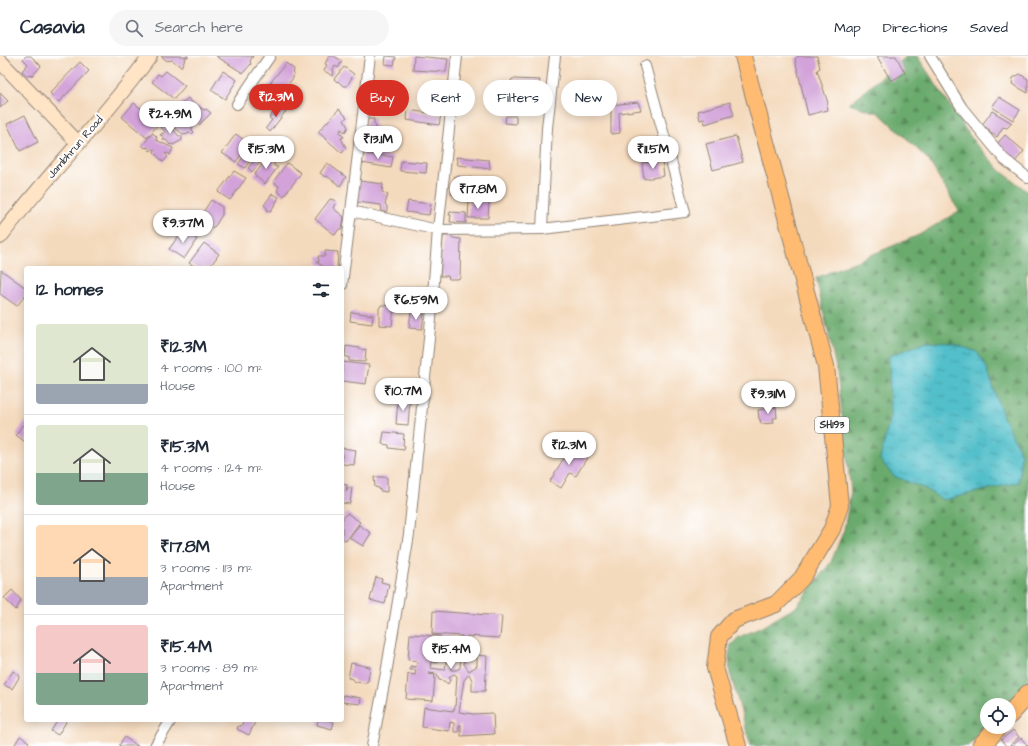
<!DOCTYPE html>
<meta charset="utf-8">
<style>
body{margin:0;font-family:"Architects Daughter",sans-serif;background:#f6f6f7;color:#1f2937;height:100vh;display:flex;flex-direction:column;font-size:15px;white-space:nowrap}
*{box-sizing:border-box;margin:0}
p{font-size:13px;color:#747a83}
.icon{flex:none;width:22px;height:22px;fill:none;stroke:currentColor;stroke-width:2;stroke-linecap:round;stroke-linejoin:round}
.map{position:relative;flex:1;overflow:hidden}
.panel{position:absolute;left:24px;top:210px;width:320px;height:456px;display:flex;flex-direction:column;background:#fff;border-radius:4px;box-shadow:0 2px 10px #0003}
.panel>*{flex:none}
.guide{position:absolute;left:356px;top:24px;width:380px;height:36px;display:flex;gap:8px}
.tools{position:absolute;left:980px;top:642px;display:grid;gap:8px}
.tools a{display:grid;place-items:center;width:36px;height:36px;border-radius:50%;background:#fff;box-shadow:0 2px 10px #0003;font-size:20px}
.price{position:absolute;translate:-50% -34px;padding:0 9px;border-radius:14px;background:#fff;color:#222;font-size:13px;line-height:26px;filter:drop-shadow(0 1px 2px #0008)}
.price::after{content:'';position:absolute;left:50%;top:24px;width:12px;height:9px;margin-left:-6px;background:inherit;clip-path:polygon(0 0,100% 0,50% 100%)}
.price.selected{background:#d93025;color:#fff}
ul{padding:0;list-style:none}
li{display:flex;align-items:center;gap:12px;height:100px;padding:0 12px}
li+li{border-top:1px solid #e0e1e3}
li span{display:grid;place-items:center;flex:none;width:112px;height:80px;border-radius:4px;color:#555}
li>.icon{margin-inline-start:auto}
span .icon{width:48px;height:48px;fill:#fffc;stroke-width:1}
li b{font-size:17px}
h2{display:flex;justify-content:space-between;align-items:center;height:48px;padding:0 12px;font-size:17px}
.pill{padding:0 14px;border-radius:18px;background:#fff;box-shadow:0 2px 10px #0003;font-size:14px;line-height:36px}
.pill.selected{background:#d93025;color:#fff}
header{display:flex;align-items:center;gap:24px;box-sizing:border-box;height:56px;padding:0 20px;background:#fff;border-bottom:1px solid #e0e1e3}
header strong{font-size:19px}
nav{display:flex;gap:22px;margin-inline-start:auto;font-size:14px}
.search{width:280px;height:36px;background:#f6f6f7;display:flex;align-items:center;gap:10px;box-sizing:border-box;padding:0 14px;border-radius:22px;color:#747a83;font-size:15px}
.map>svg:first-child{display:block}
.forest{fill:url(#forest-firs);stroke:#4b6a4c}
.water{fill:url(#water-ripples);stroke:#3e757a}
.building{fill:#d2a2d9}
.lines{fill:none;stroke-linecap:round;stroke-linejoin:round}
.street-casing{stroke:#908274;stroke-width:12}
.secondary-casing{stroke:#908274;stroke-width:16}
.primary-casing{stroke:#908274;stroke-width:18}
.highway-casing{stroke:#908274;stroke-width:20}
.street{stroke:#fff;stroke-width:10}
.secondary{stroke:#ffe4c6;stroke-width:14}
.primary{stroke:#febb71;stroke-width:16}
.highway{stroke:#febb71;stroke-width:18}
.labels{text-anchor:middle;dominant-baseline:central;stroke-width:4;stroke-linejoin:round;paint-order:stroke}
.shield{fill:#fff;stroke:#6b6b6b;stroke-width:1}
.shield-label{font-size:10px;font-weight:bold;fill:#2b2b2b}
.street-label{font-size:11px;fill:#2b2b2b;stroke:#fff}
</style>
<header>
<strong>Casavia</strong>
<div class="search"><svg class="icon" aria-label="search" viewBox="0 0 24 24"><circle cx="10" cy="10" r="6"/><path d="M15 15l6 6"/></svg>Search here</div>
<nav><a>Map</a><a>Directions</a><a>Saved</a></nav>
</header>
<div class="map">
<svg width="1028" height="690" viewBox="0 0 1028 690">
<defs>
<pattern id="forest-firs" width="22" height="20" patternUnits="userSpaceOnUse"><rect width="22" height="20" fill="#6baa6d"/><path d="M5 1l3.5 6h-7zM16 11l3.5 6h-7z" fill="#588b5a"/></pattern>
<pattern id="water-ripples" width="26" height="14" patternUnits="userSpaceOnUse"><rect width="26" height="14" fill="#52bfca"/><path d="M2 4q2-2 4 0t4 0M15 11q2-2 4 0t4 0" fill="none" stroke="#449ba4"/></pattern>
</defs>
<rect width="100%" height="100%" fill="#fff"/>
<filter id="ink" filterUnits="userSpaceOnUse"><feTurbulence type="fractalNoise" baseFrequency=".025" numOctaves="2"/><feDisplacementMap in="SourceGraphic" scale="8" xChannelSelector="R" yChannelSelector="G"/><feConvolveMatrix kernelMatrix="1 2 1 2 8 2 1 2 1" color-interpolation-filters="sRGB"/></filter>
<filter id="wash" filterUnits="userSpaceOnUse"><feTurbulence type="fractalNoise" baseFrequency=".012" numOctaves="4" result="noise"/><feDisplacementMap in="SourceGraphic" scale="16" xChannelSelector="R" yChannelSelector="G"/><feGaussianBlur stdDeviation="0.9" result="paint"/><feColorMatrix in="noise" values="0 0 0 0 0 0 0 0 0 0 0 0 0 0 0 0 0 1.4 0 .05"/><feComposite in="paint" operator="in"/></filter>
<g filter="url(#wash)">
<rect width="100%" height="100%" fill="#f4dabd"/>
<!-- forest -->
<path class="forest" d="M907 0H917L974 86 1001 115 1028 136V216L1026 221 1028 245V626L1007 649H987V670L969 690H751L730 617 729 600 731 589 739 581 760 572 796 551 831 506 844 474 851 435 837 316 816 222 919 179 959 155 929 105 905 81 879 57 849 48Z"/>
<!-- water -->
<path class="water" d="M927 286 951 287 977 296 987 312 1003 361 1021 397 1019 426 943 444 926 433 894 420 880 404 890 360 889 300Z"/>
<g id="blocks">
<!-- building -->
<g class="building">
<path d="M26 0H31L41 10 33 19 27 20 22 15 28 8 23 3Z"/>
<path d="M161 0H188V1H185L184 6 181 11 172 4 167 5Z"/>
<path d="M216 0H253L250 5 251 8 243 17Z"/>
<path d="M329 0H334L342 5 338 12 335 10 333 14 334 17 332 20 328 17 324 15 327 9 325 8Z"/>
<path d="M386 0 396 1 394 9 385 8Z"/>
<path d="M414 0 448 3 446 16 413 14Z"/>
<path d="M798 0H817L820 12 817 14 828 47 827 48 828 54 808 59 795 3Z"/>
<path d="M877 0H896L905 17 891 25Z"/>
<path d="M80 6 89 15 59 46 50 37Z"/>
<path d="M286 7 294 13 293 22 278 41 266 32Z"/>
<path d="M344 11 354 18 347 30H343L338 25 337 26 334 23Z"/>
<path d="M166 15 185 30 174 43 152 26 158 18 161 20Z"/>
<path d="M223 15 237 24 225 43 211 34Z"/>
<path d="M1020 18 1028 23V37L1012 28 1013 22Z"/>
<path d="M512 23 540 24 539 28 534 30 537 31 533 38 512 36 508 31Z"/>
<path d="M0 37 8 45 0 52Z"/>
<path d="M999 41 1020 54 1013 64 992 51Z"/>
<path d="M188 42 195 50H198L204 54 206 53 211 57 199 69 187 58H184L178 51Z"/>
<path d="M638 46 641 54 619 57 620 77 611 78V49Z"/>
<path d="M730 46 734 59 705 68 704 63 700 64 698 55Z"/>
<path d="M134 47 159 67 147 82 122 61Z"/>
<path d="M279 49 286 55 270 76 266 72 272 64 269 62Z"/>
<path d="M339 53 347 61 344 64 348 71 345 76 341 73 340 77 344 81 341 82 346 92 342 97 318 76Z"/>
<path d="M175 54 192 69V74L194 76 192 78 190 77 184 79 171 69V63H167Z"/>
<path d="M408 54 441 59 439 69 407 64Z"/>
<path d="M992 55 1012 67 1007 72 1003 71 997 81 989 76 990 74 982 69Z"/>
<path d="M25 59 38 86 20 95 7 68Z"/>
<path d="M506 60H516V68L505 67Z"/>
<path d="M367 63H374V68L376 70 375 80 364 78Z"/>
<path d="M166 65 170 73 172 72 179 80H182V84L173 89 171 88 170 89 166 84H163L164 80 160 79 162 77 164 78 165 76 160 70Z"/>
<path d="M153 77 157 81 156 84 173 92 170 99 167 97 165 98 168 101 163 106 154 96 155 93H153L150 95 148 93V91L145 92 142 89Z"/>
<path d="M236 78 249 88 236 106 222 97Z"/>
<path d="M1005 79 1024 95 1015 106 995 90Z"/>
<path d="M736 80 743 106 713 114 706 88Z"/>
<path d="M253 88 259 92 245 112 238 108Z"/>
<path d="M260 94 266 97 263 103 257 100Z"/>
<path d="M363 97 393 101 391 112 362 107Z"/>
<path d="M269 100 274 105V110L278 111 265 128 254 119Z"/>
<path d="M456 101 489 104 490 113 458 109Z"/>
<path d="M256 102 260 106 252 116 248 112Z"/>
<path d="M662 104 664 120 644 123 642 107Z"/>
<path d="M401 105 427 107 426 117 400 115Z"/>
<path d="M287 107 301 117 284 140 277 135 279 130 273 126Z"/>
<path d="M327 107 346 121 340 130 327 120 325 121 320 117Z"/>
<path d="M234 115 246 122 230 144 218 136Z"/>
<path d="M455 120 484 123 483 135 470 133 468 143 451 138Z"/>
<path d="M360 125 383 128 382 136 388 139 385 148 387 150V156H382L381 149 357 146Z"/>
<path d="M272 138 279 141 271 155 267 154V152L264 149Z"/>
<path d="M330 143 334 144 336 146 333 152 344 161 342 173H339L335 179 315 163Z"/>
<path d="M211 144 222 151V159L215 170 204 176 194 170Z"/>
<path d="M408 145 431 148 429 159 406 156Z"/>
<path d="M469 146H489L488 162H468Z"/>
<path d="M450 156 466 157V167L450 166 451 159H449Z"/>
<path d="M183 174 197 183 184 203 169 193Z"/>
<path d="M443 180H450L453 182 461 183 460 222 457 223H449L448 220H440Z"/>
<path d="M204 187 219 198 209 212H197L189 207Z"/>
<path d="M325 195 338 196 337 212H326L316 206H319L318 200H325Z"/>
<path d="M1 214 26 232V238L17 250 0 238Z"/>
<path d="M381 249 394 250 392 270 379 269V253Z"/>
<path d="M351 256 373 259 372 268 350 265Z"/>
<path d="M411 256 424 258 422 273 409 272Z"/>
<path d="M346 290 360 292 363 294 366 293 365 306 349 305V301H345Z"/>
<path d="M342 306 369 309 366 328 342 325Z"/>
<path d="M398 344H410L408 369 396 368Z"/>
<path d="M776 351 777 362H773L774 367 761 368 760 363H759L758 354Z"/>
<path d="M26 364V384L24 385 16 379Z"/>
<path d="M384 376 404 378 403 389 405 390 404 394 389 392V389L382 388Z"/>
<path d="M571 390 588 400 576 420 570 417 561 432 550 425Z"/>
<path d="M342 392 356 394 354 409 342 408Z"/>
<path d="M374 421H387V436L380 435 379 432 375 431Z"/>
<path d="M342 428 347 429 346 436 348 432 352 431 350 448 342 447Z"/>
<path d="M347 457 360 466 346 485 342 482V464Z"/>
<path d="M359 469 371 477 363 490 350 482Z"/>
<path d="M376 521 382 523 381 526 389 528 385 548 370 544Z"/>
<path d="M12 534 21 544 16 554 4 542Z"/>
<path d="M433 555 502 560 500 582 467 580 464 608 469 615 477 610V599L487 600 485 635H472V624L469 618 464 624 459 656 473 658 493 657 494 678 461 680V669H459V676H454V667L450 666 449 675 422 671 424 651 453 655 455 652 457 620 454 618 449 621 450 624 448 628 444 625 439 624 437 618 429 617V618L435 619 433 645 406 643 408 618 415 619 416 614H410V610L416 611 417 605 408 604 410 578 439 580 441 582 437 607 431 606 430 612 445 614 449 584 451 583 455 585 451 614H456L460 612 462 580 432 578Z"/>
<path d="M351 607 370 611 368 625 364 627 355 626 353 623 348 622Z"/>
<path d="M13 615 20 620 12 633 4 629Z"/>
<path d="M343 639 361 642 360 648 342 646Z"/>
<path d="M58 664H64L66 666 58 679 51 675Z"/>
<path d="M244 664H253L255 666 249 679 237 673 238 670H241Z"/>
<path d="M318 664H327L334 666 332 673 317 669Z"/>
<path d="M1013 674 1019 681 1009 690H1006L1001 684Z"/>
<path d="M20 680 29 686 26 690H14Z"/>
<path d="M124 681 138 690H119Z"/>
<path d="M1021 682 1028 690H1012Z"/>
</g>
</g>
</g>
<g filter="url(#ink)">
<use href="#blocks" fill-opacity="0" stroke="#908274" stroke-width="1"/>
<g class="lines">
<defs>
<g id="street">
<path d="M930 0 962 52 1004 103 1028 122"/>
<path d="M237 48 270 0"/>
<path d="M351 155 438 174 542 173 685 156 645 10"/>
<path d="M542 173 547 72 555 0"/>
<path d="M342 229 370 0"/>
<path d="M155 690 171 664"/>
<path d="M372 690 387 612 409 478 431 263 438 174 457 0"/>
</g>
<g id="secondary">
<path d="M0 5 78 87"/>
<path d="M0 181C47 119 104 63 150 0"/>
</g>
<path id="primary" d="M738 690 715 612 719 581 734 564 776 548 802 522 832 473 840 450 826 310 743 0"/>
<g id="highway">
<path d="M1009 659 1028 638"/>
<path d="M981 690 998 671"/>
</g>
</defs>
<!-- street casing -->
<use href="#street" class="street-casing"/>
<!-- secondary casing -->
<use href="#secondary" class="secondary-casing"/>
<!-- primary casing -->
<use href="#primary" class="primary-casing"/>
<!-- highway casing -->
<use href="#highway" class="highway-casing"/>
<!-- street -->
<use href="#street" class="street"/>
<!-- secondary -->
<use href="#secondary" class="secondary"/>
<!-- primary -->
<use href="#primary" class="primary"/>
<!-- highway -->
<use href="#highway" class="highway"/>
</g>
</g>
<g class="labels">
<!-- shield labels -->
<rect class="shield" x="815" y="361" width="34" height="16" rx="3"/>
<g class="shield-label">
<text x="832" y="369">SH193</text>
</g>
<!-- street labels -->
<g class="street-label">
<text transform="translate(75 91) rotate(-49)">Jambhrun Road</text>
</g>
</g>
</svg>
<div class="tools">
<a><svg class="icon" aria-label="locate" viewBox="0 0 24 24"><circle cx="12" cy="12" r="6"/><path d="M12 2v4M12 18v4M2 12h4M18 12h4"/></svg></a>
</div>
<b class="price selected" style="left:276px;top:62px">₹12.3M</b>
<b class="price" style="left:170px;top:79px">₹24.9M</b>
<b class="price" style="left:378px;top:104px">₹13.1M</b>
<b class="price" style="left:266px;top:114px">₹15.3M</b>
<b class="price" style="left:653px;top:114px">₹11.5M</b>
<b class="price" style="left:478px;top:154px">₹17.8M</b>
<b class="price" style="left:183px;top:188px">₹9.37M</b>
<b class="price" style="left:416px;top:265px">₹6.59M</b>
<b class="price" style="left:403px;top:356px">₹10.7M</b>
<b class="price" style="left:768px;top:359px">₹9.31M</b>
<b class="price" style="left:569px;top:410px">₹12.3M</b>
<b class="price" style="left:451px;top:614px">₹15.4M</b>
<div class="guide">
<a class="pill selected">Buy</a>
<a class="pill">Rent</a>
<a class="pill">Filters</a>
<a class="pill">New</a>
</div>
<section class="panel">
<h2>12 homes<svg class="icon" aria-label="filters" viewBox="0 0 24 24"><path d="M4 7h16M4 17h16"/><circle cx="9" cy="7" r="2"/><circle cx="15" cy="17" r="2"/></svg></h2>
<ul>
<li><span style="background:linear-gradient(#dfe7d0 75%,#9aa5b1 0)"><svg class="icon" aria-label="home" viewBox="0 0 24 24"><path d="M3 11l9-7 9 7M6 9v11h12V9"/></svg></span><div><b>₹12.3M</b><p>4 rooms · 100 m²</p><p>House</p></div></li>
<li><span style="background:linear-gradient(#dfe7d0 60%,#7fa58c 0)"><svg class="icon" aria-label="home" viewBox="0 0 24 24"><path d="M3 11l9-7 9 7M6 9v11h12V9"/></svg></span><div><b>₹15.3M</b><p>4 rooms · 124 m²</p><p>House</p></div></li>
<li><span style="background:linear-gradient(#ffd9b3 65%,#9aa5b1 0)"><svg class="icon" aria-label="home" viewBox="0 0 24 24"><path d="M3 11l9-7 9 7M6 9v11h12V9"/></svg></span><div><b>₹17.8M</b><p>3 rooms · 113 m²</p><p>Apartment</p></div></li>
<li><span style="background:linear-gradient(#f6c9c9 60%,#7fa58c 0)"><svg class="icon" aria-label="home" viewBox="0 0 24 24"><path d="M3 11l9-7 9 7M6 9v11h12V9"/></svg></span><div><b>₹15.4M</b><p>3 rooms · 89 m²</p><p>Apartment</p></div></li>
</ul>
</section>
</div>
